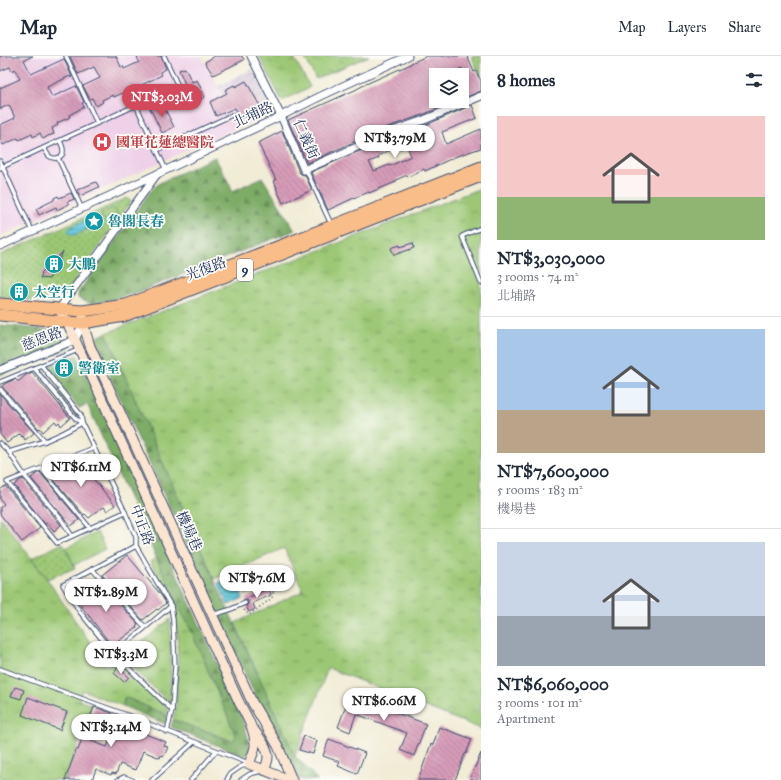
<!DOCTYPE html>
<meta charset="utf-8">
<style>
body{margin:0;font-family:"IM FELL Great Primer","Noto Serif TC",serif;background:#f6f6f7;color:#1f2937;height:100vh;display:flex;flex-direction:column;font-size:15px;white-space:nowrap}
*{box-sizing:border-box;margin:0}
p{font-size:13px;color:#747a83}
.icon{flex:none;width:22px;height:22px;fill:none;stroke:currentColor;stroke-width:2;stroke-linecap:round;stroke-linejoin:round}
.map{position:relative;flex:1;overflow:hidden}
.sheet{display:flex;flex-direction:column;background:#fff;width:300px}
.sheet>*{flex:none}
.tools{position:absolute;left:429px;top:12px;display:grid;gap:8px}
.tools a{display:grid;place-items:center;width:40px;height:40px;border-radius:0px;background:#fff;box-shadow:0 2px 10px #0003;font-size:20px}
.price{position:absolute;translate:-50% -34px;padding:0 9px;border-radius:14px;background:#fff;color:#222;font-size:13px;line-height:26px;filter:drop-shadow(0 1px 2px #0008)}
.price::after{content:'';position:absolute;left:50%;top:24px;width:12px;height:9px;margin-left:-6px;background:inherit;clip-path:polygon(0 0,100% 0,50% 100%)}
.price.current{background:#d1495b;color:#fff}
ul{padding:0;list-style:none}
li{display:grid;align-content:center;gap:8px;height:212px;padding:0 16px}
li+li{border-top:1px solid #e0e1e3}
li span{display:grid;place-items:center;height:124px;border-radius:0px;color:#555}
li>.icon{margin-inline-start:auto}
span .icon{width:72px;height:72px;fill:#fffc;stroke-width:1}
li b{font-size:17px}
h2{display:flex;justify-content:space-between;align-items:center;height:48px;padding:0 16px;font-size:17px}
header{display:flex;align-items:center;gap:24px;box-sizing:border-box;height:56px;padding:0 20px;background:#fff;border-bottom:1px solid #e0e1e3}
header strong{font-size:19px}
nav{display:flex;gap:22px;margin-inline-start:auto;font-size:14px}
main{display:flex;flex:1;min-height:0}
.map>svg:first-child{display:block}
.built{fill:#eed0e8}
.industrial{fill:url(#industrial-furrows)}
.grass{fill:url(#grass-tufts);stroke:#5c7c6a}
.forest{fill:url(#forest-firs);stroke:#4c6e62}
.park{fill:url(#park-dots);stroke:#5c7c6a}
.garden{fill:url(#garden-furrows);stroke:#5c7c6a}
.pitch{fill:#9cc875;stroke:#5c7c6a}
.water{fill:url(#water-rules);stroke:#3c7b9c}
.building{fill:url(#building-back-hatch);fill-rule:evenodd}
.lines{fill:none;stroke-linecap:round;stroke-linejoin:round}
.lane-casing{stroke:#3b4b70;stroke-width:5.5}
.street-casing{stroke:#3b4b70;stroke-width:9}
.secondary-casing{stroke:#3b4b70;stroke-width:11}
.primary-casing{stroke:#3b4b70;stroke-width:13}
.path{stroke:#3b4b70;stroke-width:1.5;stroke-dasharray:1 3;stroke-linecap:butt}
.lane{stroke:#fff;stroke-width:3.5}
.street{stroke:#fff;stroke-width:7}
.secondary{stroke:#fce5d0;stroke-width:9}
.primary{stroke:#f8bd89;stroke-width:11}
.labels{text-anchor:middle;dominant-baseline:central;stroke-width:3.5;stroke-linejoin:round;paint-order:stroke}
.shield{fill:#fdfcf7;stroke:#5f6c8c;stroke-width:1}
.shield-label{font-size:13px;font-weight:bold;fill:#1b2f5e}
.street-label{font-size:14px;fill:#1b2f5e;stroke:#fdfcf7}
.health-label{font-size:14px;font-weight:bold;fill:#be3a42;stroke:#fdfcf7;text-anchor:start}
.culture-label{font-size:14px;font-weight:bold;fill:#0d838f;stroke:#fdfcf7;text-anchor:start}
</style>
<header>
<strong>Map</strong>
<nav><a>Map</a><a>Layers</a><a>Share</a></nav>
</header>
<main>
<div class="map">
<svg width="481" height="724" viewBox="0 0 481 724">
<defs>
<pattern id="industrial-furrows" width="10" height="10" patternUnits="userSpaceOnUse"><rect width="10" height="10" fill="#ccbed4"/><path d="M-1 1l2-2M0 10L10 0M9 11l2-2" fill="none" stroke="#a59baf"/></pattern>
<pattern id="grass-tufts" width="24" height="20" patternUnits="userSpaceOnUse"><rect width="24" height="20" fill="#9cc875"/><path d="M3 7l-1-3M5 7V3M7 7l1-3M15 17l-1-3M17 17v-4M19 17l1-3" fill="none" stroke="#7ea363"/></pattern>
<pattern id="forest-firs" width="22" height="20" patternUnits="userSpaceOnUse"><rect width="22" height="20" fill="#7dac66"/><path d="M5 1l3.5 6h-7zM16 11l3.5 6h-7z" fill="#668c57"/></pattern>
<pattern id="park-dots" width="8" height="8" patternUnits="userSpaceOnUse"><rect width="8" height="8" fill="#9cc875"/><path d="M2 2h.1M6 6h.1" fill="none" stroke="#7ea363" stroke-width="1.8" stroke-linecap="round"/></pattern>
<pattern id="garden-furrows" width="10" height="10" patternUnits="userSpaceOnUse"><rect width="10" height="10" fill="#9cc875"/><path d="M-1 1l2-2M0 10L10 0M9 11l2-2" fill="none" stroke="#7ea363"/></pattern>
<pattern id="water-rules" width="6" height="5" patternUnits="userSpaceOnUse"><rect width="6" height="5" fill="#5ec7d9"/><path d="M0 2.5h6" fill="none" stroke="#4da2b3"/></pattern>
<pattern id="building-back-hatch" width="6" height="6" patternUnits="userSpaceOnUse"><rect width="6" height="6" fill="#d69bb7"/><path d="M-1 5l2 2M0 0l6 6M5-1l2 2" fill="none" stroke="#ad7f98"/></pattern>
</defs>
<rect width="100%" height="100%" fill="#fdfcf7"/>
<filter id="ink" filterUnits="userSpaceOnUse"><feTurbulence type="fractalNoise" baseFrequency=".025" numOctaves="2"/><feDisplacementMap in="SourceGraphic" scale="8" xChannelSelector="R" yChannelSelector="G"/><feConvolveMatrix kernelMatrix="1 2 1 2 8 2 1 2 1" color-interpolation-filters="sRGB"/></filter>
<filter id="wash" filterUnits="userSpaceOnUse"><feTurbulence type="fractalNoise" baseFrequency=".012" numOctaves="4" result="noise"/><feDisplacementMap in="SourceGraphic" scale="16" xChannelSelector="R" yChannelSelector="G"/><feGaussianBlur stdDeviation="0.9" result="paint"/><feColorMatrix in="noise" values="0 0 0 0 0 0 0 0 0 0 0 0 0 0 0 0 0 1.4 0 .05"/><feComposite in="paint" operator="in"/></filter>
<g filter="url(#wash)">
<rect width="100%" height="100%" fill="#f1ecd6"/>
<!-- built -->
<path class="built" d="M0 0H201L239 66 238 67 240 70 0 180Z"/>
<!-- industrial -->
<path class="industrial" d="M252 13 273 52 270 56 240 70 238 67 239 66 218 30Z"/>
<!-- grass -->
<g class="grass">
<path d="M259 0H274L278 3 285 0H293L310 31 282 45Z"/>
<path d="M304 0H369L316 23Z"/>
<path d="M481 132V673L328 612 295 700 235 567 303 535 284 492 214 523 106 277Z"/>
<path d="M0 461 47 523 106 610 118 605 167 652 168 660 125 641 123 650 82 634 79 644 92 649 65 724H0Z"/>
<path d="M157 502 191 574 236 680 233 685 173 664 176 651 178 603 177 574 174 548 150 506Z"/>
<path d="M170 563 171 611 170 648 123 602Z"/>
</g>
<!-- forest -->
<g class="forest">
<path d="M215 101 233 135 262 121 295 174 138 236 114 243 91 248 78 242V237L150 136 158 128 171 121Z"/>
<path d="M0 269 60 275 70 293 0 319Z"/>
<path d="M106 277 214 523 295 700 318 724H303L297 722 276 677 258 646 93 283Z"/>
<path d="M77 299 242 662C245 672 252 690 248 699L244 700 171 671 173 664 233 685 236 680 191 574 176 546 87 348 79 352 49 316 48 310 55 307 60 319 71 314 66 303Z"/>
<path d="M44 317 79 360 77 361 42 319Z"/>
<path d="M125 641 168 660 165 668 123 650Z"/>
</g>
<!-- park -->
<g class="park">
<path d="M471 0H481V21Z"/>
<path d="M127 142 130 144 131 146 71 230 57 241 54 245 51 246 0 241V199Z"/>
<path d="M63 487 75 512 47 523 32 502Z"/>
</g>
<!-- garden -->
<path class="garden" d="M113 152 115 153 117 156 116 160 105 166 101 157Z"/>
<!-- pitch -->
<path class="pitch" d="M97 476 105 493 74 509 66 492Z"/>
<!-- water -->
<g class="water">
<path d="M97 159 100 163V164L95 166V168L92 171 89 170 87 172V173C81 176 70 184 68 174L71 171Z"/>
<path d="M233 520 243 542 228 549 218 527Z"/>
</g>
<g id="blocks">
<!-- building -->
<g class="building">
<path d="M0 0H33L24 4 31 18 64 3 72 21 71 22 70 20 47 31 52 41 76 30 84 46 82 47 84 51 69 59 70 61 57 67 58 69 52 72 54 78 48 80 43 83 40 77 33 81 32 78 19 84 18 82 3 89 0 83V69L15 62 9 49 0 53V32L20 23 15 13 12 15 10 11 0 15Z"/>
<path d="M70 0H116L121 11 123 10 124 13 139 6 137 0H161L166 13 160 16 162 19 133 33 125 37V36L114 41 113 39 102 44 103 46 96 50 92 42 90 43 83 30 100 22 94 11 78 18Z"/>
<path d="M215 0H242L244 4 213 19 205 6Z"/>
<path d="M427 0H467L474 16 476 15 481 25V35L462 43V12L445 19H436V45H456L422 59 385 72 307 107 288 64 355 34 366 28 411 8V7Z"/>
<path d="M185 12 192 26 197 24 205 41 193 47 179 14Z"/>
<path d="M246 25 260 50 259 51 262 55 247 63 245 59 240 61 235 52 216 60 210 46 227 37 225 34 234 29 235 31Z"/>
<path d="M159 48 160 50 163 49 174 71 162 77 150 52Z"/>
<path d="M472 49 477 62 442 76 446 88 481 73V92L457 100 425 115 424 113 408 121 407 119 396 124V126L369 137V136L354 142 328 154 311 116 389 82 426 69ZM407 90 411 100 390 110 389 109 374 115 369 106 379 102 378 100 394 92 395 94Z"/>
<path d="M282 75 299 116 301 118 305 119 312 134 283 147 276 132H277L274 125 276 124 258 87Z"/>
<path d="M96 126 99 131 80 140 77 134Z"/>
<path d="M71 137 74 143 67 146 69 148 57 154 56 151 39 159 36 153 54 144V142L58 140 59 142Z"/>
<path d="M413 187 414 192 394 199 391 192 400 189V191Z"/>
<path d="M63 196 49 223 40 222 42 218 41 217Z"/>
<path d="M63 306 64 307 68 306 72 314 60 319 56 309Z"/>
<path d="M32 316 70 362 61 370 59 366 57 368 55 365 43 376 40 372 39 373 2 330 6 327 15 323 17 325H19L26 319Z"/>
<path d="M0 338 34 377 25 384 23 380 22 381 19 378 7 387 0 378Z"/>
<path d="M76 402 115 449 107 455 104 451 101 453V452L89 462 85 458 84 459 48 417 57 410 60 409 63 412 72 404Z"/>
<path d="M40 416 79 464 71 470 31 422 36 418Z"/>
<path d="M23 423 61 469 54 475 47 467 45 468 14 429 20 424Z"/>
<path d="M5 430 8 433 40 472 22 486 0 458V451L4 448 0 443V434Z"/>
<path d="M127 499 161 539 166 547 158 554 157 553 143 564 102 519Z"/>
<path d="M97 523 138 568 136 570 137 571 112 590 75 542Z"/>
<path d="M269 532 271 539 253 547 255 553 249 556 246 550 248 548V545L246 544H243Z"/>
<path d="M118 611 129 621 124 626 114 617Z"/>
<path d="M15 631 24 634 21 643 11 640Z"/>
<path d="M350 639 426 668 414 700 400 694 407 677 356 658 350 676 338 671Z"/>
<path d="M28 641 67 656 60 674 22 659Z"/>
<path d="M94 651 112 657 109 664 166 686 164 690 168 691 164 700 161 699 160 702 143 695 136 714 120 708 116 718 112 717 111 719 96 713 92 724H65L76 694H78ZM99 666 115 672 107 691 91 685Z"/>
<path d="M439 671 472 683 466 698H465L455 724H418L431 688 433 689Z"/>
<path d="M304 680 317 685 313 698 299 694Z"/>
<path d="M329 683 365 697 357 718 338 710 340 706 323 700Z"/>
<path d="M481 697V724H476L470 722Z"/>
</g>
</g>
</g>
<g filter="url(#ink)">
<use href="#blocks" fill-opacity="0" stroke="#3b4b70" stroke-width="1"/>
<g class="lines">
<defs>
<g id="lane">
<path d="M66 0 97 67"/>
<path d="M136 49 166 114"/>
<path d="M44 92C46 95 47 98 49 100 55 105 64 101 63 94 63 91 61 87 60 85"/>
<path d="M157 94 232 59"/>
<path d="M58 102 82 153"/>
<path d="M0 105 32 175"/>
<path d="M0 112 178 30 164 0"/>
<path d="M305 114 307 116 331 168"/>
<path d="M481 172 462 180 481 227"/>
<path d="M34 312 76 363 82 367 81 359 41 309"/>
<path d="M0 326 78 294"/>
<path d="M0 333 45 385"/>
<path d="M0 387 9 396 24 419 61 463 72 480"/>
<path d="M94 392 24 419 7 426 57 487 125 456"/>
<path d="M9 396 45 385 63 377 82 367 125 456 136 481V490L171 550 173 564 175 610 172 654 167 676"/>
<path d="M41 413 90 472"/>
<path d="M136 490 63 529 80 556 114 598 172 654"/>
<path d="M92 513 145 571"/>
<path d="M212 559 229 554 245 547"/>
<path d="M114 598 171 550"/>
<path d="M0 613 124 658 248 707"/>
<path d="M118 724 124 721 132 724"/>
<path d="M152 724 194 686"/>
<path d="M191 724 216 695"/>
<path d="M227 724 230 718 240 711 248 708"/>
<path d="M241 724 250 718 261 715"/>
</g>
<g id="street">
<path d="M251 0 281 60 304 114 373 84 387 77 424 64 481 40"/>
<path d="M0 190 166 114 281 60 321 40 408 0"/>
<path d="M59 253 157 118"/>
<path d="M0 314 75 284 83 267"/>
</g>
<g id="secondary">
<path d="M59 253 67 266 239 646C246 659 255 674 255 689 255 695 251 702 249 708L289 724"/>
<path d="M83 261V267L90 290 252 646 278 690 292 724"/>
<path d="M254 674C259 681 268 691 268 701 268 705 266 710 264 714"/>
</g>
<g id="primary">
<path d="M0 248 82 255 126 249 332 170 481 111"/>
<path d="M0 259 67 266 83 267 124 260 481 120"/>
</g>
</defs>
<!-- lane casing -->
<use href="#lane" class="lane-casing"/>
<!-- street casing -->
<use href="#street" class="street-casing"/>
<!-- secondary casing -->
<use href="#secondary" class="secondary-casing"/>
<!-- primary casing -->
<use href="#primary" class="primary-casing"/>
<!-- path -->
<g class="path">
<path d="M247 521 250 529"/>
<path d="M237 524 242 534 262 524"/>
<path d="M273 536 291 523"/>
<path d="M244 554 249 559 272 542 273 536 262 524 257 513"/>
</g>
<!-- lane -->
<use href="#lane" class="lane"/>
<!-- street -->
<use href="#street" class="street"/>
<!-- secondary -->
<use href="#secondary" class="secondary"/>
<!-- primary -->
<use href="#primary" class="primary"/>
</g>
</g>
<!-- icons -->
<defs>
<symbol id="hospital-disc" viewBox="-11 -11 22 22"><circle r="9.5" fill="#e0444e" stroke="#fdfcf7"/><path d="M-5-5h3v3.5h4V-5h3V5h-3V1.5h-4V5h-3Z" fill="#fff"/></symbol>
<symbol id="sight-disc" viewBox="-11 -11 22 22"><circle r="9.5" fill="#0f9aa8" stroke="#fdfcf7"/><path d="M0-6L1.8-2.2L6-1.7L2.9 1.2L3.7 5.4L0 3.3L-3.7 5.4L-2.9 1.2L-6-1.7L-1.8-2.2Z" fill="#fff"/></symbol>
<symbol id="building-disc" viewBox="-11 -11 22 22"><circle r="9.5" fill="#0f9aa8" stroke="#fdfcf7"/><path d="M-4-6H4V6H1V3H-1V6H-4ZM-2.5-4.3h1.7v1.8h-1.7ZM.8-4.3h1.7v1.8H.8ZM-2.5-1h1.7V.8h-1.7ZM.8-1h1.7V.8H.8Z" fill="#fff"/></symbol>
</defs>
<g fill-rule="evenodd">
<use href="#hospital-disc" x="91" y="75" width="22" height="22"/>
<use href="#sight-disc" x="83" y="154" width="22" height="22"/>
<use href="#building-disc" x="43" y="197" width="22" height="22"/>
<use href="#building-disc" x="8" y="225" width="22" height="22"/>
<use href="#building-disc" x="53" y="301" width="22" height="22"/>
</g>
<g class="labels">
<!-- shield labels -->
<rect class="shield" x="237" y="203" width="16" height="22" rx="3"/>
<g class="shield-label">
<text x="245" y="214">9</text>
</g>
<!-- street labels -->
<g class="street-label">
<text transform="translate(253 59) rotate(-25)">北埔路</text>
<text transform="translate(306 83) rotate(66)">仁義街</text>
<text transform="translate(206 213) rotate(-21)">光復路</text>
<text transform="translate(42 283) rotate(-21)">慈恩路</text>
<text transform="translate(142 469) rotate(69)">中正路</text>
<text transform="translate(189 475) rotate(66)">機場巷</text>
</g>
<!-- health labels -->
<g class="health-label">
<text x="116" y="86">國軍花蓮總醫院</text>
</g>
<!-- culture labels -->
<g class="culture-label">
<text x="108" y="165">魯閣長春</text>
<text x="68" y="208">大鵬</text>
<text x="33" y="236">太空行</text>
<text x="78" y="312">警衛室</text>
</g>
</g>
</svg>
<div class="tools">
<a><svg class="icon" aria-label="layers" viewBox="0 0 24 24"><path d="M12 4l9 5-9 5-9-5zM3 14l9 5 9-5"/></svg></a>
</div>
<b class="price current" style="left:162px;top:62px">NT$3.03M</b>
<b class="price" style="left:395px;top:103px">NT$3.79M</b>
<b class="price" style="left:81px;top:432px">NT$6.11M</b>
<b class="price" style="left:257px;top:543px">NT$7.6M</b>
<b class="price" style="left:106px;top:557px">NT$2.89M</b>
<b class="price" style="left:121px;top:619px">NT$3.3M</b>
<b class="price" style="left:384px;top:666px">NT$6.06M</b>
<b class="price" style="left:111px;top:692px">NT$3.14M</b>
</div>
<section class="sheet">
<h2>8 homes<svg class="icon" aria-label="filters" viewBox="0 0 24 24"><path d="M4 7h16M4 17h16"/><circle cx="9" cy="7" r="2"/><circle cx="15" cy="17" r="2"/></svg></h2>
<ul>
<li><span style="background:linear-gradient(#f6c9c9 65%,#8fb573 0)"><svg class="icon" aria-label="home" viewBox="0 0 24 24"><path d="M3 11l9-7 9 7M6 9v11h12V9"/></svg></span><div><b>NT$3,030,000</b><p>3 rooms · 74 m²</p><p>北埔路</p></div></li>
<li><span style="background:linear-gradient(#a9c7e8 65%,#b9a48a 0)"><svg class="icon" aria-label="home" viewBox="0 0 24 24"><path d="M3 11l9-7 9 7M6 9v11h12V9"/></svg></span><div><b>NT$7,600,000</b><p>5 rooms · 183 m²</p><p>機場巷</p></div></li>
<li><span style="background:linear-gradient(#c9d6e8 60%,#9aa5b1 0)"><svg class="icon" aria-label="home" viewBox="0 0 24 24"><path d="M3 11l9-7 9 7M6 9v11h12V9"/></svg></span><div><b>NT$6,060,000</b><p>3 rooms · 101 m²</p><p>Apartment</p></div></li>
</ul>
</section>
</main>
